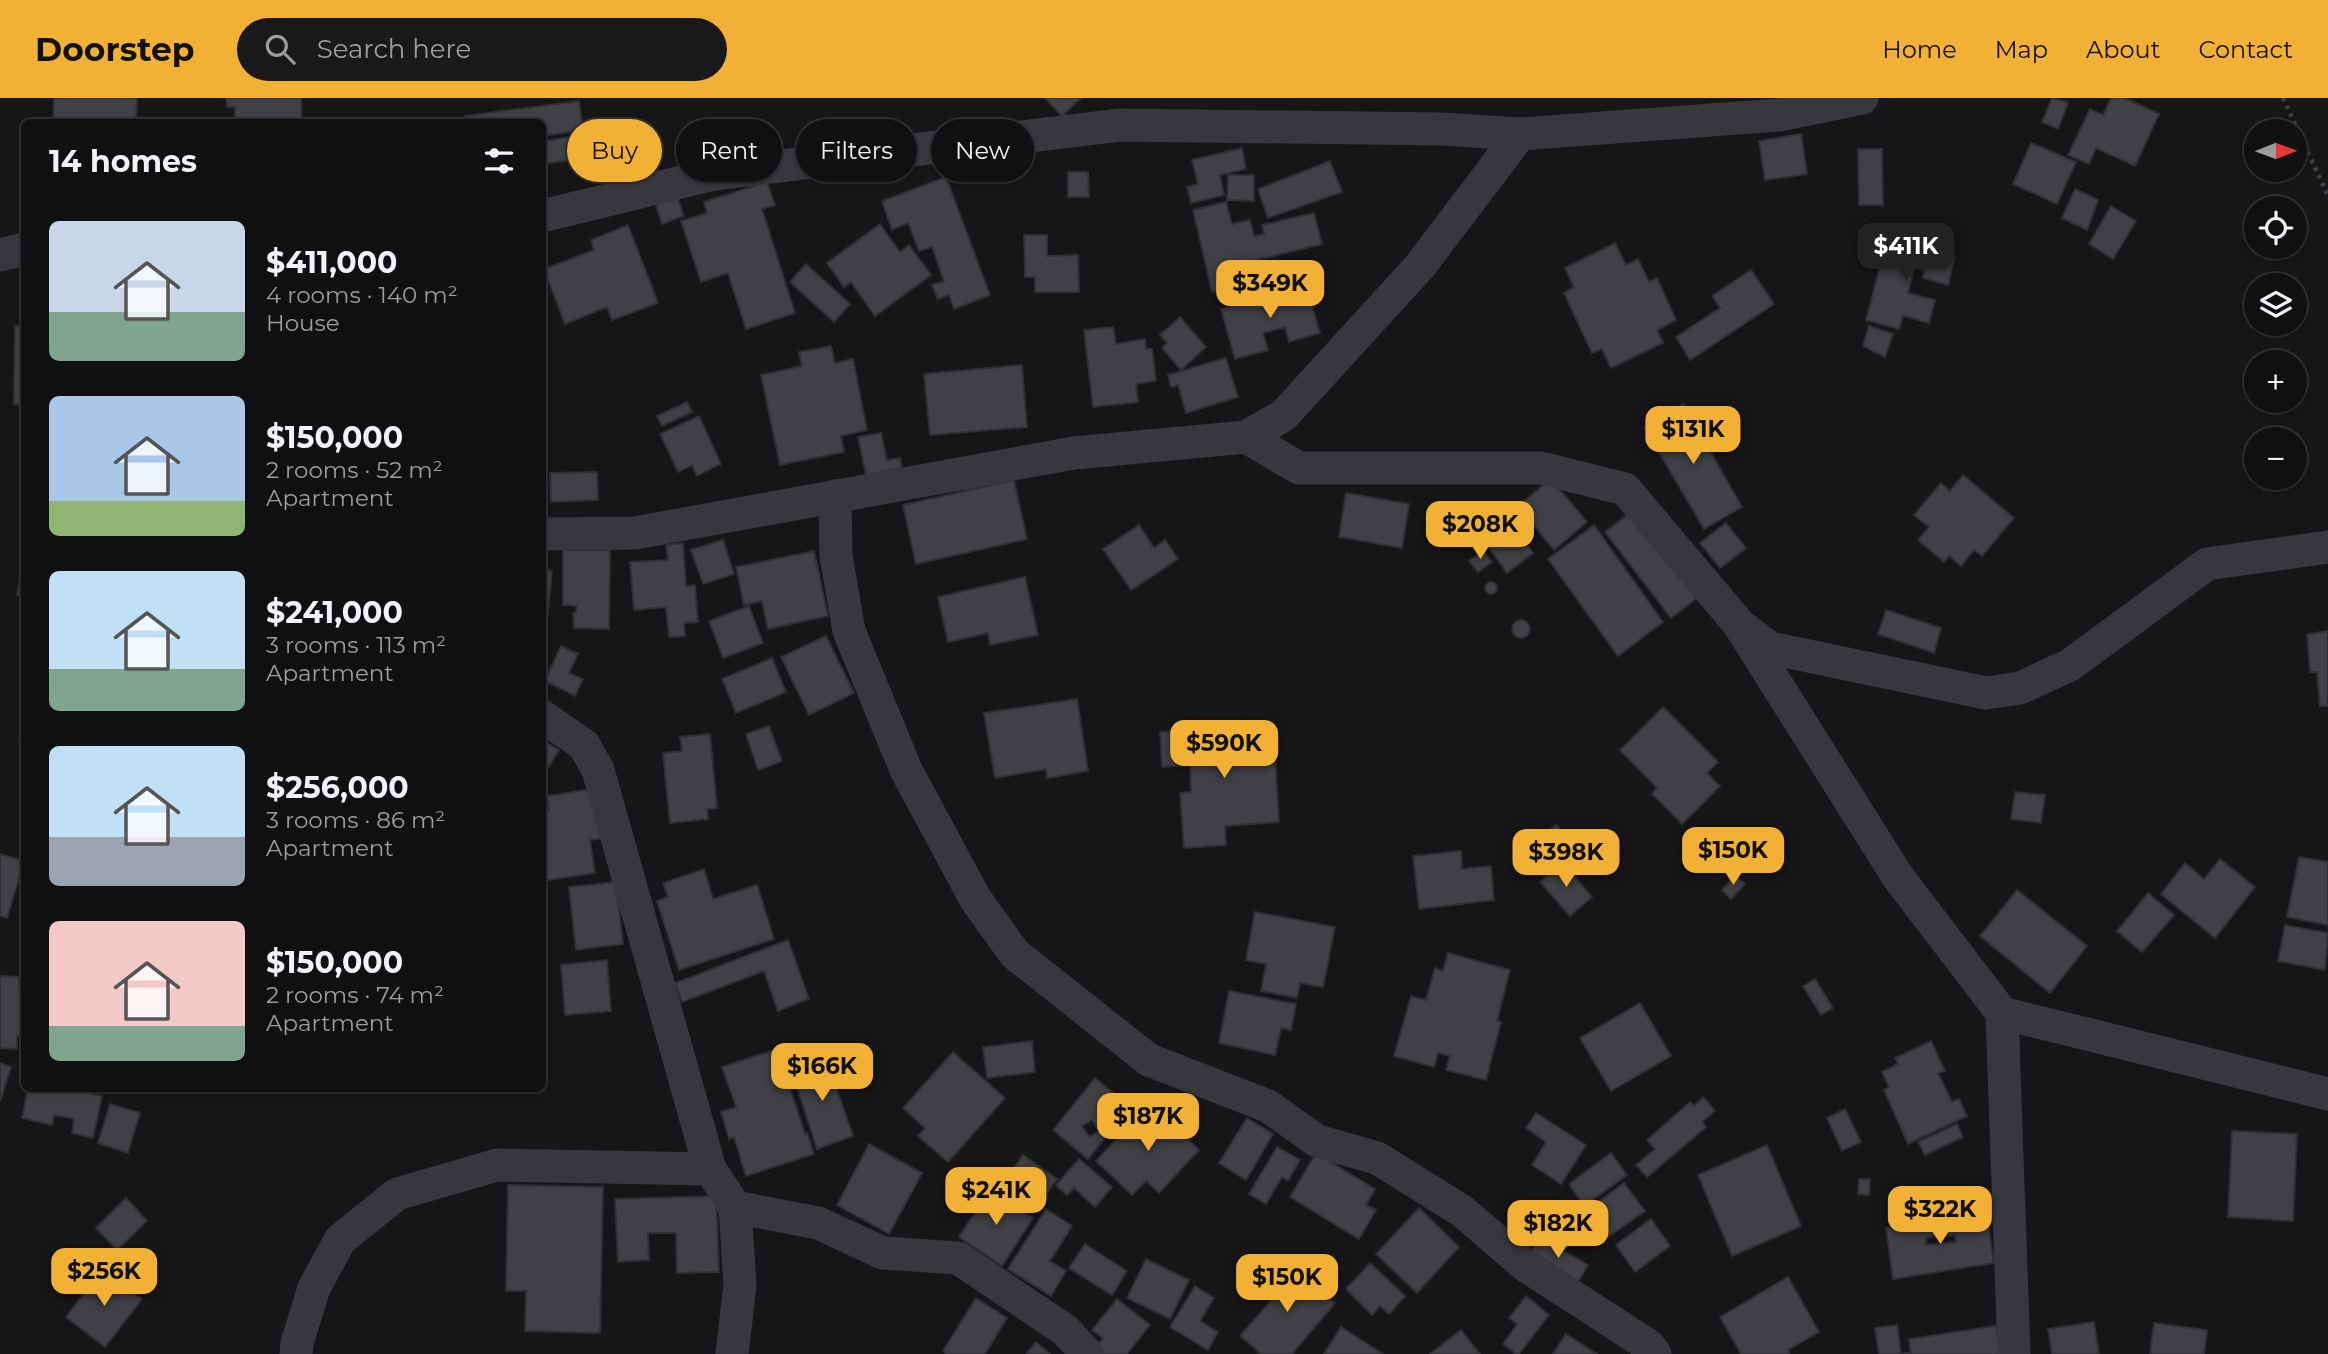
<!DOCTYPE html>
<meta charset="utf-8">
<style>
body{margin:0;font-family:Montserrat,sans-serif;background:#19191b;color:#f1f3f6;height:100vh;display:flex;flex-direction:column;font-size:26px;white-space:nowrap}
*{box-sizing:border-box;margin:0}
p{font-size:23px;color:#9c9d9f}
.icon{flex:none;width:38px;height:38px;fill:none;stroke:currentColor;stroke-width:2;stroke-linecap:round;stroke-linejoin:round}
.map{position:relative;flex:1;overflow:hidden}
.panel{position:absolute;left:21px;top:21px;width:525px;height:973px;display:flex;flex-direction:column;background:#101012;border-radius:10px;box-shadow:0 2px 5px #0004,0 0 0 2px #303032}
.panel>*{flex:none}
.guide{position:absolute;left:567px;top:21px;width:665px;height:63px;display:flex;gap:14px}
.needle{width:46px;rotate:89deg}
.buttons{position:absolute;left:2244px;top:21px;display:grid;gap:14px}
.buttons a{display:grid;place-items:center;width:63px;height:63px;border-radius:50%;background:#101012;box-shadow:0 2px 5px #0004,0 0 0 2px #303032;font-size:35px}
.price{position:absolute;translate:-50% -60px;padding:0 16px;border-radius:14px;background:#f2b134;color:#111;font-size:23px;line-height:46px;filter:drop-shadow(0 2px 4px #0008)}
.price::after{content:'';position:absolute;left:50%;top:42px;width:21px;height:16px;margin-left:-10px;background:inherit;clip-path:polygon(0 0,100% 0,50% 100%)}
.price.current{background:#222;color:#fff}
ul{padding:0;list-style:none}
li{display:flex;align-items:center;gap:21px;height:175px;padding:0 28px}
li span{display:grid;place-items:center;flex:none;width:196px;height:140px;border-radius:10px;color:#555}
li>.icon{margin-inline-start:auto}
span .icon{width:84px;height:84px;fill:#fffc;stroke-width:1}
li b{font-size:30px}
h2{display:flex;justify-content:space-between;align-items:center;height:84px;padding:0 28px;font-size:30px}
.pill{padding:0 24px;border-radius:32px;background:#101012;box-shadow:0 2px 5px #0004,0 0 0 2px #303032;font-size:24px;line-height:63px}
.pill.current{background:#f2b134;color:#111}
header{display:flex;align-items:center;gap:42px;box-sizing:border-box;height:98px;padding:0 35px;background:#f2b134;color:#111}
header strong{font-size:33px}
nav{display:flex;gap:38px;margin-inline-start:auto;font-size:24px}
.search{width:490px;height:63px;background:#19191b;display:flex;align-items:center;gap:18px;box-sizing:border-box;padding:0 24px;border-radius:38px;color:#9c9d9f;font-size:26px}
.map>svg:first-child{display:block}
.building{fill:#404145;stroke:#303034;stroke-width:2;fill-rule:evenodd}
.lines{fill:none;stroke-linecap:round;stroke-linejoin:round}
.path{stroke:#3d3f44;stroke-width:4.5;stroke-dasharray:3.5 5;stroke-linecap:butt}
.street{stroke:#37383d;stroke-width:33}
</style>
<header>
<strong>Doorstep</strong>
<div class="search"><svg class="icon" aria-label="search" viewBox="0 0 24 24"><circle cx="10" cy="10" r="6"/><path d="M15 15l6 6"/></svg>Search here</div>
<nav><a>Home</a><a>Map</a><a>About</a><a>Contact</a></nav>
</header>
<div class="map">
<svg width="2328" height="1256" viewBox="0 0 2328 1256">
<rect width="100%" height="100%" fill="#161618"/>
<!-- building -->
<g class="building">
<path d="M54 0H137L136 24H53Z"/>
<path d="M226 0H301L302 24H235V9H227Z"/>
<path d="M1045 0H1081L1062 18Z"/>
<path d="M2052 0 2068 5 2058 31 2042 24Z"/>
<path d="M2111 0H2125L2159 16 2135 68 2096 50 2089 66 2068 57 2090 11 2103 17Z"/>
<path d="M579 3 583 32 542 38V24H466L465 18Z"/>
<path d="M1801 36 1807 76 1765 82 1759 43Z"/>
<path d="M586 37 589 59 542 66V43Z"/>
<path d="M2031 45 2076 64 2057 106 2013 86Z"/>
<path d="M1242 50 1246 71 1220 77 1224 97 1191 105 1187 89 1198 86 1192 62Z"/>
<path d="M1858 51H1882L1883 107H1859Z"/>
<path d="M1330 63 1342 94 1268 120 1258 91Z"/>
<path d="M1068 74H1088L1089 99H1068Z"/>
<path d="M1228 77H1254V103L1227 102Z"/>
<path d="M946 79 990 197 954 211 949 197 938 201 932 187 944 183 932 149 919 153 908 125 892 132 882 103Z"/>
<path d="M767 84 775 107 762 111 795 215 746 231 728 175 701 184 681 123 707 115 704 104Z"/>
<path d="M2075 91 2098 102 2087 132 2062 120Z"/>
<path d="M675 93 684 118 662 126 654 101Z"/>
<path d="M1226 104 1232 126 1250 122 1254 138 1264 136 1262 127 1314 115 1322 146 1241 166 1246 186 1212 194 1193 112Z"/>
<path d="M2111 108 2136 123 2113 161 2089 146Z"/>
<path d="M880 126 900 154 909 147 931 177 875 218 851 184 844 189 827 165Z"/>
<path d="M628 127 658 205 612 222 607 209 565 226 544 171 594 152 591 142Z"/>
<path d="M1024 137H1047V158L1078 157 1079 194H1035V179H1025Z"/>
<path d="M1887 141 1955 158 1948 187 1923 180 1924 172 1914 170 1908 195 1935 202 1929 225 1903 218 1899 231 1866 222Z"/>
<path d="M1615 145 1626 167 1638 161 1649 184 1657 180 1676 222 1657 232 1663 245 1611 270 1602 251 1592 255 1564 195 1574 189 1565 170Z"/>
<path d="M806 166 850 206 834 224 790 184Z"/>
<path d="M1751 172 1774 206 1690 262 1676 239 1720 210 1712 198Z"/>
<path d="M1306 187 1320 235 1289 244 1285 229 1263 235 1268 252 1235 261 1221 211Z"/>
<path d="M1180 219 1206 249 1181 272 1162 250 1167 245 1160 237Z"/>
<path d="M15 228H24V307L14 306Z"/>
<path d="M1869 228 1893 236 1885 259 1863 248Z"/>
<path d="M1113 229 1116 246 1145 241 1146 251H1152L1156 283 1136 286 1138 304 1093 309 1084 232Z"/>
<path d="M831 248 835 265 853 261 867 332 841 338 844 354 780 367 761 277 802 268 799 254Z"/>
<path d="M1226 260 1238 299 1186 315 1178 287 1171 289 1168 277Z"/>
<path d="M1022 267 1027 329 930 337 924 276Z"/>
<path d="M687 304 692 314 662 328 657 318Z"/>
<path d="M1683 306 1742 409 1704 431 1644 329Z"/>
<path d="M699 318 721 366 697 378 692 367 678 374 660 336Z"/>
<path d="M881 335 887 362 900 360 902 370 866 377 858 339Z"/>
<path d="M597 374 598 402 551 404 550 375Z"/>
<path d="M1963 377 2014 420 1982 458 1974 452 1961 468 1949 458 1944 464 1918 442 1929 429 1914 417 1941 385 1950 393Z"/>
<path d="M1551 381 1587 424 1554 452 1518 408Z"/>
<path d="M1014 382 1027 441 916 466 903 407Z"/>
<path d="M1346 395 1409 406 1402 450 1339 439Z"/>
<path d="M1630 415 1697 500 1671 520 1605 434Z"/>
<path d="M1726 425 1746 450 1720 470 1700 445Z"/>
<path d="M1139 427 1154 450 1165 442 1178 461 1131 492 1103 451Z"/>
<path d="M1594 427 1663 524 1618 558 1548 461Z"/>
<path d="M1514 429 1533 455 1507 475 1488 448Z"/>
<path d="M723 442 734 476 703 486 691 452Z"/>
<path d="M683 445 686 488 695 487 698 524 684 525 685 538 669 539 666 509 634 512 630 464 668 462 666 447Z"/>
<path d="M563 452H610L609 531 574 530 573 515H576V508L563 507Z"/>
<path d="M814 453 828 518 768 531 762 503 744 507 736 469Z"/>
<path d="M1483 453 1492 464 1478 474 1469 463Z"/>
<path d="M23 467H24V499L17 497Z"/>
<path d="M542 472 552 473 546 532H542Z"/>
<path d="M1025 479 1038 537 990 547 988 535 948 544 938 499Z"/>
<circle cx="1491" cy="490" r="6"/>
<path d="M749 508 763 545 723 560 709 523Z"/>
<path d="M1886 512 1941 530 1934 555 1878 536Z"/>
<circle cx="1521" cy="531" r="9"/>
<path d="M2328 533V608H2320L2317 574H2310L2307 536Z"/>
<path d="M826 538 854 595 809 617 781 559Z"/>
<path d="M561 548 578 556 569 575 583 581 575 598 545 583Z"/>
<path d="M772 560 786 594 736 615 722 581Z"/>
<path d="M24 597V643L19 642Z"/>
<path d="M1077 601 1088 673 1047 680 1046 671 995 680 984 615Z"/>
<path d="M1663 609 1718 664 1707 675 1720 688 1682 726 1652 696 1657 690 1620 652Z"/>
<path d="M1273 627 1279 724 1225 728 1226 747 1184 750 1180 695 1191 694 1190 667 1162 669 1160 634Z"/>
<path d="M769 628 782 663 758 672 746 636Z"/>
<path d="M710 636 717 710 707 711 708 721 670 725 663 655 682 653 680 639Z"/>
<path d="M542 642 559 652 542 679Z"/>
<path d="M599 690 606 740 590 742 595 775 542 783V713L549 712 547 698Z"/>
<path d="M2015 694 2045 697 2041 725 2011 721Z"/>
<path d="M1557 727 1570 746 1528 773 1516 754Z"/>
<path d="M1461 753 1462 771 1491 768 1494 802 1419 811 1413 758Z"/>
<path d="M0 756 24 763 7 820 0 818Z"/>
<path d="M2299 759 2328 764V827L2287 819Z"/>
<path d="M2220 761 2255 789 2215 840 2161 796 2185 765 2204 781Z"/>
<path d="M1562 764 1592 799 1570 818 1540 784Z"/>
<path d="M704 771 713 801 757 787 774 841 679 872 657 803 668 799 663 785Z"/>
<path d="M1735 777 1745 786 1731 801 1722 792Z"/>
<path d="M616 784 623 846 576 852 569 789Z"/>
<path d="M2017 792 2087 848 2050 895 1980 838Z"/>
<path d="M2148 795 2174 817 2142 854 2117 833Z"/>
<path d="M1255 814 1335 829 1323 889 1300 885 1297 900 1261 893 1266 866 1246 862Z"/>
<path d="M2285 827 2328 835 2325 872 2278 863Z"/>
<path d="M788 842 809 901 778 913 764 873 682 904 675 885Z"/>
<path d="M1448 855 1510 872 1497 923 1501 924 1486 982 1446 972 1450 958 1438 955 1434 969 1394 958 1411 898 1426 902 1435 870 1443 873Z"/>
<path d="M607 862 611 913 565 917 561 867Z"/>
<path d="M0 878 19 879V888H24V938H17V951L0 950Z"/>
<path d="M1815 881 1833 910 1821 917 1803 888Z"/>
<path d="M1229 893 1296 906 1291 932 1281 930 1275 957 1219 945Z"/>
<path d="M1640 905 1671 958 1611 993 1580 940Z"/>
<path d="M1032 943 1035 974 987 980 983 949Z"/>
<path d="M1931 943 1945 973 1938 975 1952 1004 1959 1001 1967 1018 1908 1046 1884 992 1889 989 1882 974 1898 966 1895 960Z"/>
<path d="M780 950 781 955 779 956 805 1036 807 1035 814 1056 746 1078 734 1039 729 1041 721 1014 736 1009 722 969Z"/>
<path d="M953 954 1005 1000 948 1064 918 1038 925 1030 903 1010Z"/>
<path d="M826 960 853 1038 817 1051 791 971Z"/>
<path d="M0 965 11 969 0 1004Z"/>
<path d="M1095 980 1130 1009 1088 1061 1053 1032ZM1092 1022 1099 1033 1089 1039 1082 1028Z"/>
<path d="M28 990H68L102 998 93 1040 72 1035 74 1021 54 1017 52 1027 22 1020Z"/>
<path d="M1703 999 1715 1013 1702 1024 1706 1029 1647 1079 1636 1067 1655 1051 1647 1042 1690 1004 1694 1008Z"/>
<path d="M1150 1005 1199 1052 1159 1095 1146 1083 1132 1097 1096 1063Z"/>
<path d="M110 1006 140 1015 128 1055 98 1045Z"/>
<path d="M1845 1011 1861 1044 1842 1053 1827 1020Z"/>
<path d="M1536 1015 1586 1047 1561 1086 1532 1067 1546 1044 1526 1030Z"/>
<path d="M1247 1020 1273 1036 1246 1082 1219 1065Z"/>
<path d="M1957 1026 1963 1039 1925 1057 1918 1044Z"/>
<path d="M2232 1033 2297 1036 2293 1123 2228 1119Z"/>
<path d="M869 1046 922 1075 889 1136 837 1107Z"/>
<path d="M1767 1047 1801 1128 1732 1158 1698 1077Z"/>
<path d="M1277 1049 1300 1062 1288 1083 1282 1079 1266 1106 1249 1096Z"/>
<path d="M1316 1055 1375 1091 1366 1107 1376 1112 1359 1141 1290 1099Z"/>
<path d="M1611 1055 1627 1077 1584 1108 1569 1086Z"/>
<path d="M1023 1057 1057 1081 1035 1113 1016 1099 1027 1085 1011 1074Z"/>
<path d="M1079 1061 1112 1089 1095 1109 1074 1090 1067 1097 1056 1087Z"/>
<path d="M1859 1081H1870L1869 1097 1858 1096Z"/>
<path d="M1624 1085 1645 1113 1605 1141 1585 1114Z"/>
<path d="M508 1087 603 1089 600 1235 525 1233 526 1193H506Z"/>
<path d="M991 1090 1033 1120 1002 1168 959 1139Z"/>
<path d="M716 1098 719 1174 677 1175 676 1135H648L649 1162 618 1164 615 1101Z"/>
<path d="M126 1100 147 1123 117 1152 96 1130Z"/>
<path d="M1565 1102 1589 1127 1564 1152 1539 1127Z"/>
<path d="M1419 1110 1459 1149 1417 1195 1376 1156Z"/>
<path d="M1046 1111 1072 1128 1050 1163 1066 1173 1051 1198 1008 1171Z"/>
<path d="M1986 1114 1994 1165 1893 1181 1886 1130ZM1955 1137 1956 1144 1926 1147V1140Z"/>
<path d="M1651 1121 1670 1148 1635 1174 1616 1147Z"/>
<path d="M1539 1139 1588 1167 1578 1184 1529 1156Z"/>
<path d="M1085 1146 1127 1173 1112 1197 1069 1170Z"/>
<path d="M1146 1161 1189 1182 1170 1221 1127 1200Z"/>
<path d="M1287 1164 1335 1205 1292 1256H1261L1240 1238 1273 1200 1263 1192Z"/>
<path d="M1370 1165 1405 1198 1389 1216 1380 1208 1372 1217 1346 1191Z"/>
<path d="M103 1171 142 1201 105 1249 66 1219Z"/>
<path d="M1788 1179 1819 1234 1788 1252 1790 1256H1741L1720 1219Z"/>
<path d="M1195 1188 1214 1200 1200 1223 1218 1234 1208 1252 1170 1229Z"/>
<path d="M1526 1198 1549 1217 1519 1256H1516L1503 1246 1517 1226 1509 1220Z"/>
<path d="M976 1200 1007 1220 985 1256H947L943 1253Z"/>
<path d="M1117 1201 1150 1227 1127 1256H1103L1095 1250 1103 1240 1092 1232Z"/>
<path d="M2094 1224 2099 1256H2052L2048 1231Z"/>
<path d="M2154 1225 2207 1232 2204 1256H2150Z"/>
<path d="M1897 1227 1901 1256H1879L1875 1230Z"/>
<path d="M1996 1228 2001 1256H1901L1911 1254 1909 1241Z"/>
<path d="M1341 1229 1383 1256H1324Z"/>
<path d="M1461 1232 1480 1256H1430Z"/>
<path d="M1566 1236 1597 1256H1553Z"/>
<path d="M1036 1244 1050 1256H1026Z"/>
</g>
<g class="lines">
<!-- path -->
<path class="path" d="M2283 0 2328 98"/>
<!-- street -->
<g class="street">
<path d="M542 118 714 76 1120 27 1442 31 1520 36"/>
<path d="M0 157 24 151"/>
<path d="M1246 339 1284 317 1420 168 1520 36 1779 17 1862 0"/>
<path d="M835 398 836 458 849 533 906 672 976 802 1015 856 1149 962 1268 1008 1317 1043 1377 1060 1462 1113 1526 1168 1648 1247 1655 1256"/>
<path d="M542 436 635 435 1074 355 1246 339 1299 370H1541L1625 391 1738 525 1898 779 2002 915 2014 1256"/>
<path d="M1745 531 1770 550 1986 595 2020 590 2070 567 2207 466 2328 449"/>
<path d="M542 618 584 647 598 672 710 1071 735 1109 818 1125 883 1155 958 1160 1065 1232 1087 1256"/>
<path d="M2002 915 2328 996"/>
<path d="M296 1256 297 1245 314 1190 340 1142 397 1096 497 1067 710 1071"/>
<path d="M732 1256 740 1187 735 1109"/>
</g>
</g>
</svg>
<div class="buttons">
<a><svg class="needle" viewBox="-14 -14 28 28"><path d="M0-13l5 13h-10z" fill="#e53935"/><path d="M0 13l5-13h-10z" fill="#9c9d9f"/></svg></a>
<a><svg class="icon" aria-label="locate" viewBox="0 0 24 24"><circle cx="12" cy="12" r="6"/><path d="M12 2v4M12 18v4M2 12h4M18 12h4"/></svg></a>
<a><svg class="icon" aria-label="layers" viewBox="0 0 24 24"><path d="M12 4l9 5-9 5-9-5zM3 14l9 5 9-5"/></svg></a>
<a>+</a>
<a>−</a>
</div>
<b class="price current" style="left:1906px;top:185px">$411K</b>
<b class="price" style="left:1270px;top:222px">$349K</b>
<b class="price" style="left:1693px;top:368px">$131K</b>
<b class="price" style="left:1480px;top:463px">$208K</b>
<b class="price" style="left:1224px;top:682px">$590K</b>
<b class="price" style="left:1733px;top:789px">$150K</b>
<b class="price" style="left:1566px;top:791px">$398K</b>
<b class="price" style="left:822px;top:1005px">$166K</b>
<b class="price" style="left:1148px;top:1055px">$187K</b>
<b class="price" style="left:996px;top:1129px">$241K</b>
<b class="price" style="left:1940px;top:1148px">$322K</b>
<b class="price" style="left:1558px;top:1162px">$182K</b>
<b class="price" style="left:104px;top:1210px">$256K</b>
<b class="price" style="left:1287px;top:1216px">$150K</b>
<div class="guide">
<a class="pill current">Buy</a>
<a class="pill">Rent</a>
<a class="pill">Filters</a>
<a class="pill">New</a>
</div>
<section class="panel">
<h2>14 homes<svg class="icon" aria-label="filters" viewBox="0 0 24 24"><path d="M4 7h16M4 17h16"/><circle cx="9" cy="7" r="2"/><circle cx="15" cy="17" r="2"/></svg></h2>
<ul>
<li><span style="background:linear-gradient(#c9d6e8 65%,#7fa58c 0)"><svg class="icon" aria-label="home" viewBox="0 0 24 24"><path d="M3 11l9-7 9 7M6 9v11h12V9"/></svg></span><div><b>$411,000</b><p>4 rooms · 140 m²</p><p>House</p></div></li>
<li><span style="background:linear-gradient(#a9c7e8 75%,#8fb573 0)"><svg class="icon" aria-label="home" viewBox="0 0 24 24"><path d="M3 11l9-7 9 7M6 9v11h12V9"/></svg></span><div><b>$150,000</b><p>2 rooms · 52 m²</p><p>Apartment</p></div></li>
<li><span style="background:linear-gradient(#bfe0f5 70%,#7fa58c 0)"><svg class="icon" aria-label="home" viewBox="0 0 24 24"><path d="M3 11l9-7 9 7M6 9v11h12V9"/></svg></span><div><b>$241,000</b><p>3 rooms · 113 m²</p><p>Apartment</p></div></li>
<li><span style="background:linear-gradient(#bfe0f5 65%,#9aa5b1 0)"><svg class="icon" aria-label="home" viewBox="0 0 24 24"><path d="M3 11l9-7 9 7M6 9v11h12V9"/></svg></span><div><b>$256,000</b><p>3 rooms · 86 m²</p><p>Apartment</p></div></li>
<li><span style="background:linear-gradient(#f6c9c9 75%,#7fa58c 0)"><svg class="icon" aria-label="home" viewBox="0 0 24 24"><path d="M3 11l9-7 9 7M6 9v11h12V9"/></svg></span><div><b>$150,000</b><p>2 rooms · 74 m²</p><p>Apartment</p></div></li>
</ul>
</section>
</div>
